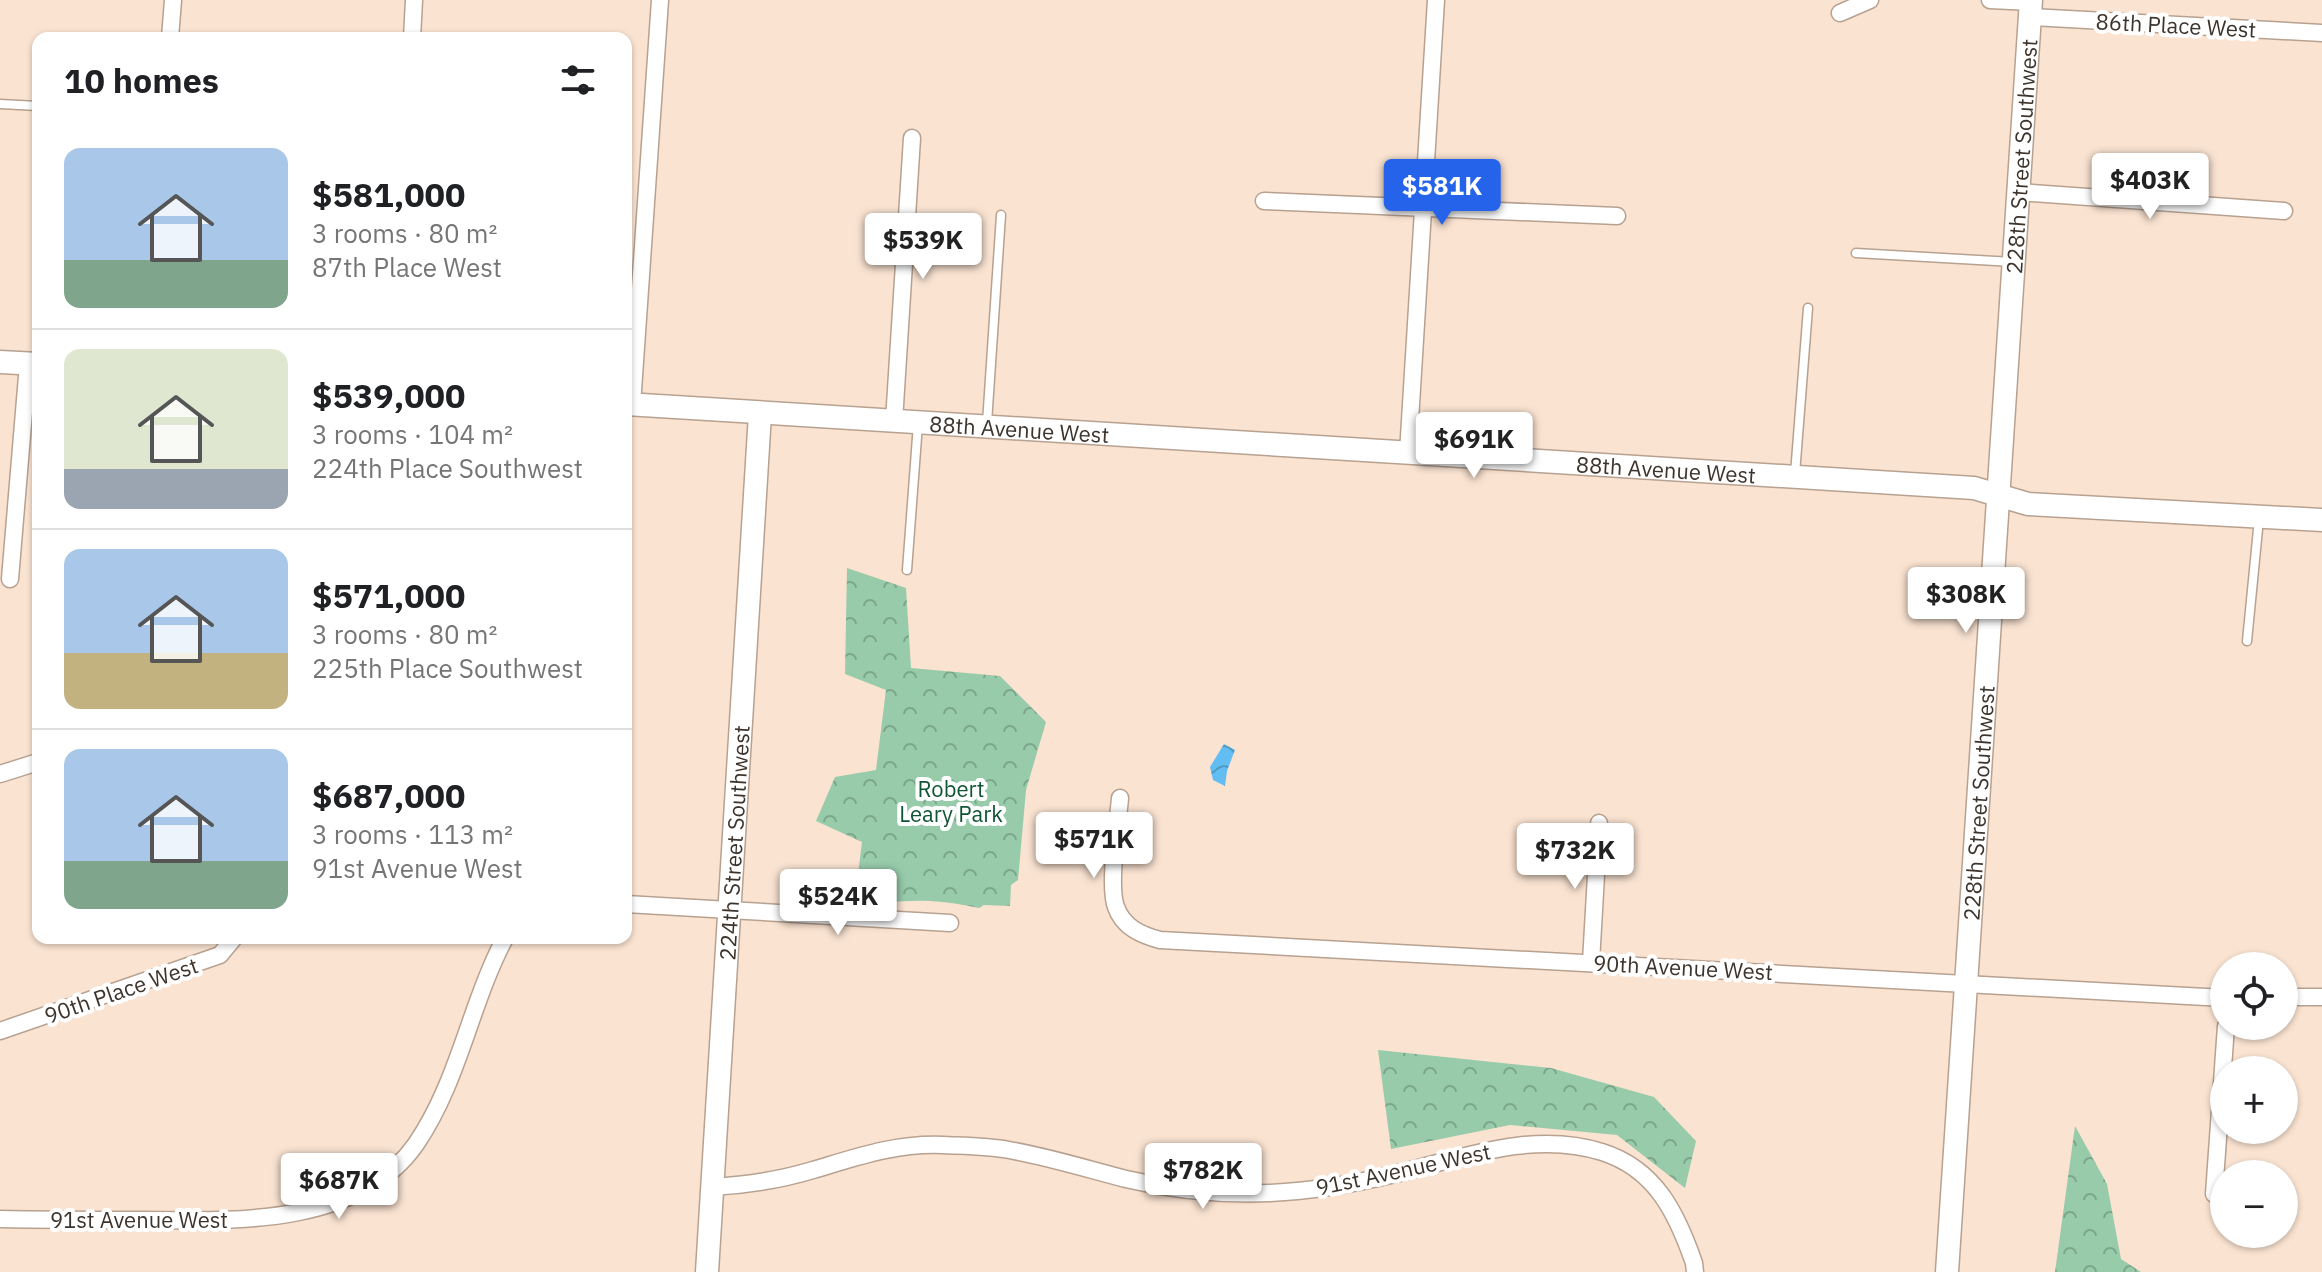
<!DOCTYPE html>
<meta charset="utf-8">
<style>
body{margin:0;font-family:"IBM Plex Sans",sans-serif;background:#f6f6f6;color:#202124;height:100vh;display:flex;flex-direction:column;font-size:30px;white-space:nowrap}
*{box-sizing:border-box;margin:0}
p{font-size:26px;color:#757577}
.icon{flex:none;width:44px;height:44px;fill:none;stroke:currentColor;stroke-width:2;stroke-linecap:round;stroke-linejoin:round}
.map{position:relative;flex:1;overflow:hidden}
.side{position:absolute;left:32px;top:32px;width:600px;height:912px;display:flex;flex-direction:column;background:#fff;border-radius:16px;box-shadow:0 2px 6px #0004}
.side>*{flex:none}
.buttons{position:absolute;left:2210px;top:952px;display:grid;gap:16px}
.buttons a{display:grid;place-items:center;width:88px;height:88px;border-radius:50%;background:#fff;box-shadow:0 2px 6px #0004;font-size:40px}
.price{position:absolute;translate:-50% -68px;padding:0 18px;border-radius:8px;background:#fff;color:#222;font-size:26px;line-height:52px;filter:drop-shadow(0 2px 4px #0008)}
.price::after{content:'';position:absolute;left:50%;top:48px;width:24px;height:18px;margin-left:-12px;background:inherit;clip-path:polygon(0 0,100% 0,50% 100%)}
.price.on{background:#2563eb;color:#fff}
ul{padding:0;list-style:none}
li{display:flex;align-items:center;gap:24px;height:200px;padding:0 32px}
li+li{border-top:2px solid #e0e0e0}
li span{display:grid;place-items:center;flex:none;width:224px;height:160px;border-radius:16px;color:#555}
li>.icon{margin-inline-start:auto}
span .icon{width:96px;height:96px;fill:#fffc;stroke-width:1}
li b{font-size:34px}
h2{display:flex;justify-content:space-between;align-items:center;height:96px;padding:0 32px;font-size:34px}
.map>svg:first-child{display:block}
.forest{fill:url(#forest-crowns)}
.water{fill:url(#water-waves)}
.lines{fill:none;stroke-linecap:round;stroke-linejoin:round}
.lane-casing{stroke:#b7a190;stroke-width:11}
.street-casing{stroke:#b7a190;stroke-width:19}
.secondary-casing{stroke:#b7a190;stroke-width:25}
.lane{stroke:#fff;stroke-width:8}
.street{stroke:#fff;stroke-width:16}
.secondary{stroke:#fff;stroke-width:22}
.labels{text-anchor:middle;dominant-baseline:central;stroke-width:8;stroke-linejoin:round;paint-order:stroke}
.street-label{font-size:22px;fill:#3d342d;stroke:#fff}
.park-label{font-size:22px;fill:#0f5433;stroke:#fff}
</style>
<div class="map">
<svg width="2322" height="1272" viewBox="0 0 2322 1272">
<defs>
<pattern id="forest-crowns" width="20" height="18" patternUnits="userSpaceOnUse" patternTransform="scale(2)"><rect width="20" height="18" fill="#97cbaa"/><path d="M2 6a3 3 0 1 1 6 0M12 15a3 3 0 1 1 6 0" fill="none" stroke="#7ca68b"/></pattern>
<pattern id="water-waves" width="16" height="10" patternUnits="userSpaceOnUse" patternTransform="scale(2)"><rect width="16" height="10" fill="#61bdf2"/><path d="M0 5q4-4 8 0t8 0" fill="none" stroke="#519ac4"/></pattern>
</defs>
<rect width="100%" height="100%" fill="#fae3d1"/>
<!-- forest -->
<g class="forest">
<path d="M847 568 906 588 911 668 1000 676 1046 722 1026 790 1018 880 1011 885 1010 906 984 905 979 908C928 897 900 900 849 908L829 890 857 883 862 842 816 821 835 777 876 770 886 690 845 674Z"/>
<path d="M1378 1050 1551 1068 1654 1097 1696 1141 1685 1188 1617 1135 1510 1125 1391 1149Z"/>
<path d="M2075 1126 2107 1184 2121 1259 2141 1272H2055Z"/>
</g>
<!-- water -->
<path class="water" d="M1224 744 1235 750 1227 771 1225 786 1213 780 1210 767Z"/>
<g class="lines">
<defs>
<g id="lane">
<path d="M0 104 38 106"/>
<path d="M1856 253 2013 262"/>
<path d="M987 423 1001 215"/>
<path d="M1795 474 1808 308"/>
<path d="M907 570 918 424"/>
<path d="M2247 641 2259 519"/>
</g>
<g id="street">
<path d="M1990 0 2031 2"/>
<path d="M1840 13 1870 0"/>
<path d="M2030 17 2322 33"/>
<path d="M170 38 173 0"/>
<path d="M412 38 414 0"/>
<path d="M2018 192 2284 211"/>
<path d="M1264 201 1617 216"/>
<path d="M632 405 660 0"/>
<path d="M894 421 912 138"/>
<path d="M1408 453 1436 0"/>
<path d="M10 579 28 364"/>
<path d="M0 774 38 762"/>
<path d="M1120 798C1118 823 1108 886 1116 907 1123 927 1141 935 1160 940L2224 998"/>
<path d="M626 904 950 923"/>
<path d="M1591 962 1599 823"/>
<path d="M2284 997H2322"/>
<path d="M0 1031 220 955 234 938"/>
<path d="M712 1187C747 1185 780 1180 813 1170 857 1157 896 1143 943 1145 964 1146 987 1146 1009 1150 1049 1157 1087 1169 1126 1179 1172 1190 1222 1195 1270 1193 1312 1191 1354 1184 1395 1174 1462 1158 1533 1130 1602 1152 1656 1169 1677 1214 1694 1263L1695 1272"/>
<path d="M2214 1194 2226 1026"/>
<path d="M0 1219C49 1220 97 1220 146 1220 234 1221 359 1226 416 1144 459 1081 470 1004 505 938"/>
</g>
<g id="secondary">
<path d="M0 362 38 364"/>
<path id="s1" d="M626 404 1974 488 2028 504 2322 520"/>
<path id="s2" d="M707 1272 760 414"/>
<path id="s3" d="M1947 1272 2031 0"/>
</g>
</defs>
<!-- lane casing -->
<use href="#lane" class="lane-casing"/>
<!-- street casing -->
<use href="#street" class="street-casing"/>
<!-- secondary casing -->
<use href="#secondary" class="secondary-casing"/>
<!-- lane -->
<use href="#lane" class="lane"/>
<!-- street -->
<use href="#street" class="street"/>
<!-- secondary -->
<use href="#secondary" class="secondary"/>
</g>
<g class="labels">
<!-- street labels -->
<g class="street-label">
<text transform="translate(2176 25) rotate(3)">86th Place West</text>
<text stroke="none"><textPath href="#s3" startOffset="1118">228th Street Southwest</textPath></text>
<text stroke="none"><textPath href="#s1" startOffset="394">88th Avenue West</textPath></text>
<text stroke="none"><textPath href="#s1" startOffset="1042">88th Avenue West</textPath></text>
<text stroke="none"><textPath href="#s3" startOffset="470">228th Street Southwest</textPath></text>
<text stroke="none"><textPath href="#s2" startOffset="430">224th Street Southwest</textPath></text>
<text transform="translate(1683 967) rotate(3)">90th Avenue West</text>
<text transform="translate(121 990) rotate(-19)">90th Place West</text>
<text transform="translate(1403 1169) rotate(-12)">91st Avenue West</text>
<text x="139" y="1219">91st Avenue West</text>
</g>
<!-- park labels -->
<g class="park-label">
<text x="951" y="788">Robert<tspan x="951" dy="25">Leary Park</tspan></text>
</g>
</g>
</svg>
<div class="buttons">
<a><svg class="icon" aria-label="locate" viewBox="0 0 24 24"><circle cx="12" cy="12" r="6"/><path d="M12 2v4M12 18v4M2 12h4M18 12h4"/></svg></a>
<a>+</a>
<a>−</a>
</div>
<b class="price" style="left:2150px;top:221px">$403K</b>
<b class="price on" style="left:1442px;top:227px">$581K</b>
<b class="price" style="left:923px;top:281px">$539K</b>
<b class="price" style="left:1474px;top:480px">$691K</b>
<b class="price" style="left:1966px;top:635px">$308K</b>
<b class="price" style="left:1094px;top:880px">$571K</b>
<b class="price" style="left:1575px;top:891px">$732K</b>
<b class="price" style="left:838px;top:937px">$524K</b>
<b class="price" style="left:1203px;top:1211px">$782K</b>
<b class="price" style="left:339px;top:1221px">$687K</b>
<section class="side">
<h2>10 homes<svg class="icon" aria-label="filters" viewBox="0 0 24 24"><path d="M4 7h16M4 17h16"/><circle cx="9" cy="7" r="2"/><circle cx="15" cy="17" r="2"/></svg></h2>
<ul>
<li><span style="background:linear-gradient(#a9c7e8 70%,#7fa58c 0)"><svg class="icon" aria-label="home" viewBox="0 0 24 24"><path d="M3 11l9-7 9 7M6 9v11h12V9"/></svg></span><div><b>$581,000</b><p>3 rooms · 80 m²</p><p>87th Place West</p></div></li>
<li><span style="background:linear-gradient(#dfe7d0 75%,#9aa5b1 0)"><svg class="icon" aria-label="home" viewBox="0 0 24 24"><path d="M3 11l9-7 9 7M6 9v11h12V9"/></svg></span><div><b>$539,000</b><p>3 rooms · 104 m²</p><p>224th Place Southwest</p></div></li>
<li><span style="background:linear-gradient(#a9c7e8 65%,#c2b280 0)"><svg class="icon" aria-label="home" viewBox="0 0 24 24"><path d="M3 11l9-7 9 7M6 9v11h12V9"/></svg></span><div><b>$571,000</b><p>3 rooms · 80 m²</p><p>225th Place Southwest</p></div></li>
<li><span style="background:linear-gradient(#a9c7e8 70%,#7fa58c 0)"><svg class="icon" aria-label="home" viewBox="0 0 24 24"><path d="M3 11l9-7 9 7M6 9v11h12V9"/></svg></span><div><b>$687,000</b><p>3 rooms · 113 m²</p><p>91st Avenue West</p></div></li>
</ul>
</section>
</div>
